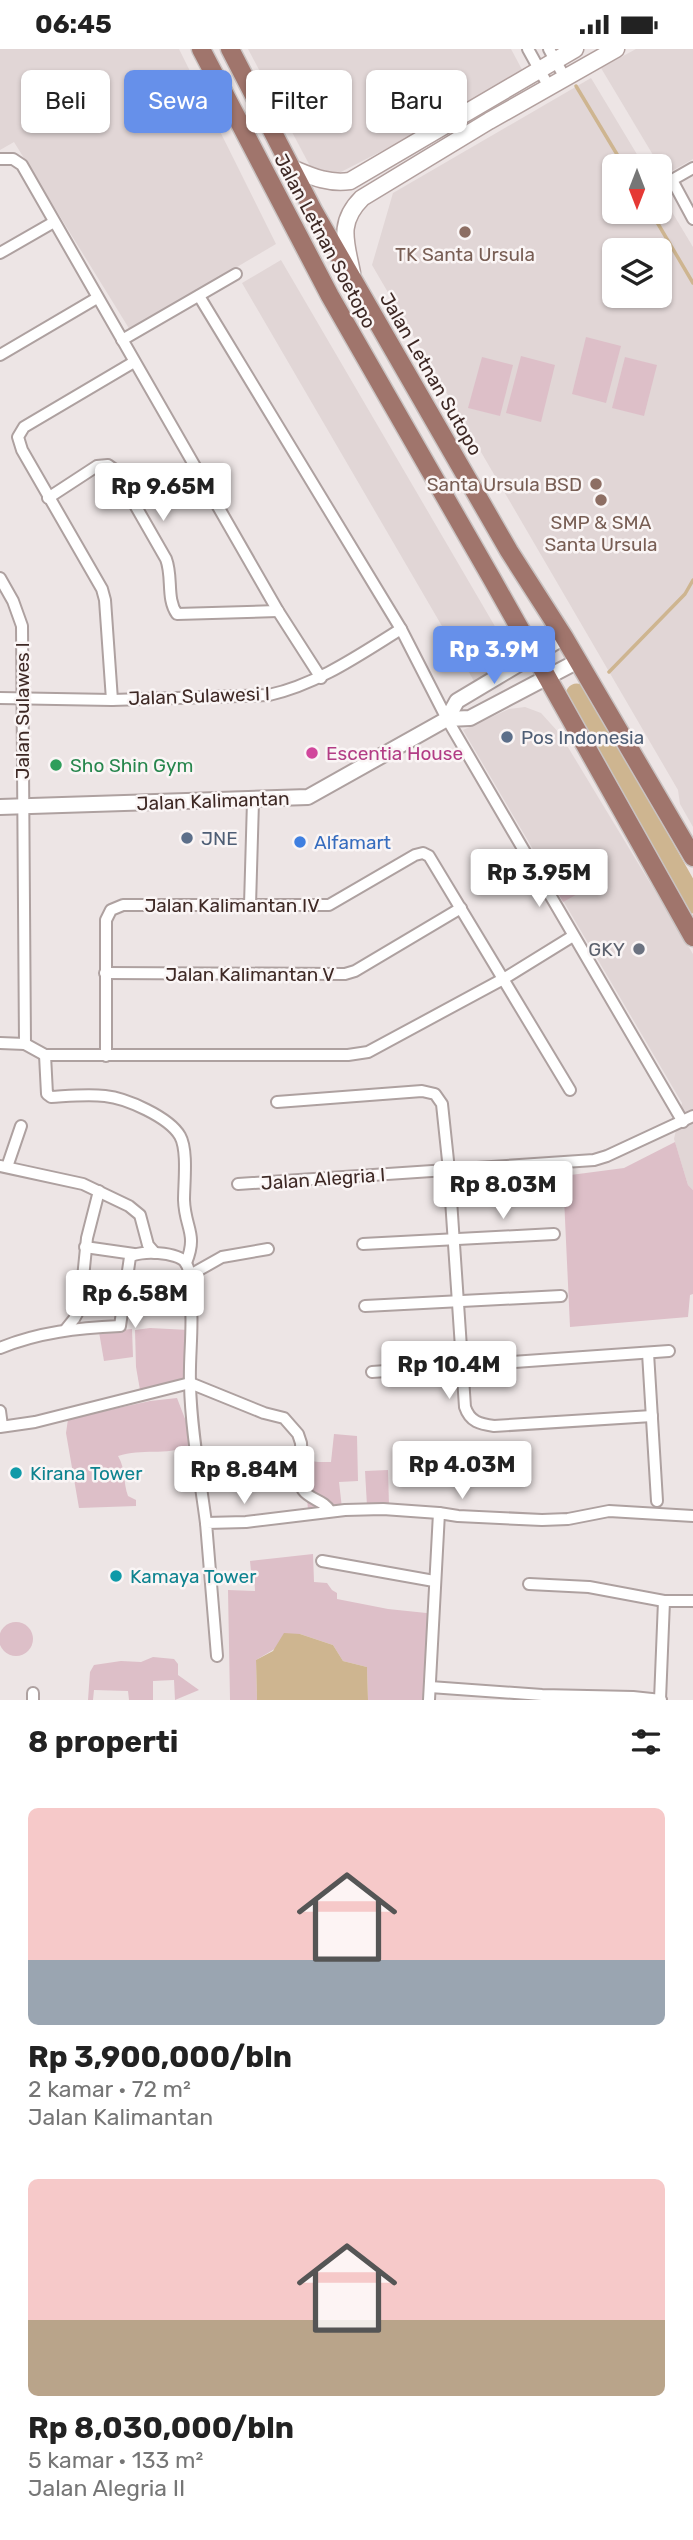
<!DOCTYPE html>
<html lang="id">
<meta charset="utf-8">
<style>
body{margin:0;font-family:Rubik,sans-serif;background:#f6f6f6;color:#222;height:100vh;display:flex;flex-direction:column;font-size:26px;white-space:nowrap}
*{box-sizing:border-box;margin:0}
p{font-size:23px;color:#767676}
.icon{flex:none;width:38px;height:38px;fill:none;stroke:currentColor;stroke-width:2;stroke-linecap:round;stroke-linejoin:round}
.map{position:relative;height:1651px;overflow:hidden}
.panel{display:flex;flex-direction:column;background:#fff;flex:1}
.panel>*{flex:none}
.guide{position:absolute;left:21px;top:21px;width:651px;height:63px;display:flex;gap:14px}
.needle{width:46px;rotate:180deg}
.controls{position:absolute;left:602px;top:105px;display:grid;gap:14px}
.controls a{display:grid;place-items:center;width:70px;height:70px;border-radius:10px;background:#fff;box-shadow:0 2px 5px #0004;font-size:35px}
.price{position:absolute;translate:-50% -60px;padding:0 16px;border-radius:7px;background:#fff;color:#222;font-size:23px;line-height:46px;filter:drop-shadow(0 2px 4px #0008)}
.price::after{content:'';position:absolute;left:50%;top:42px;width:21px;height:16px;margin-left:-10px;background:inherit;clip-path:polygon(0 0,100% 0,50% 100%)}
.price.selected{background:#6690ea;color:#fff}
ul{padding:0;list-style:none}
li{display:grid;align-content:center;gap:14px;height:371px;padding:0 28px}
li span{display:grid;place-items:center;height:217px;border-radius:10px;color:#555}
li>.icon{margin-inline-start:auto}
span .icon{width:126px;height:126px;fill:#fffc;stroke-width:1}
li b{font-size:30px}
h2{display:flex;justify-content:space-between;align-items:center;height:84px;padding:0 28px;font-size:30px}
.chip{padding:0 24px;border-radius:10px;background:#fff;box-shadow:0 2px 5px #0004;font-size:24px;line-height:63px}
.chip.selected{background:#6690ea;color:#fff}
.status{display:flex;justify-content:space-between;align-items:center;height:49px;padding:0 35px;background:#fff;direction:ltr}
.status svg{height:19px;fill:currentColor}
.map>svg:first-child{display:block}
.built{fill:#e1d6d6;fill-rule:evenodd}
.green{fill:#ddbfc8}
.water{fill:#ceb590}
.lines{fill:none;stroke-linecap:round;stroke-linejoin:round}
.stream{stroke:#ceb590;stroke-width:3.5}
.river{stroke:#ceb590;stroke-width:23}
.minor-casing{stroke:#aea1a0;stroke-width:14}
.tertiary-casing{stroke:#aea1a0;stroke-width:18}
.secondary-casing{stroke:#b2a09e;stroke-width:19}
.primary-casing{stroke:#c9c3c2;stroke-width:21}
.minor{stroke:#fff;stroke-width:10}
.tertiary{stroke:#fff;stroke-width:14}
.secondary{stroke:#fff;stroke-width:16}
.primary{stroke:#a0756c;stroke-width:18}
.education-dot{fill:#8d6e63;stroke:#faf5f5;stroke-width:2.5}
.service-dot{fill:#5c6f8a;stroke:#faf5f5;stroke-width:2.5}
.hotel-dot{fill:#d1479c;stroke:#faf5f5;stroke-width:2.5}
.leisure-dot{fill:#2e9e5b;stroke:#faf5f5;stroke-width:2.5}
.shop-dot{fill:#3f7fe0;stroke:#faf5f5;stroke-width:2.5}
.worship-dot{fill:#6b7280;stroke:#faf5f5;stroke-width:2.5}
.culture-dot{fill:#0f9aa8;stroke:#faf5f5;stroke-width:2.5}
.labels{text-anchor:middle;dominant-baseline:central;stroke-width:5;stroke-linejoin:round;paint-order:stroke}
.street-label{font-size:19px;fill:#3e2925;stroke:#faf5f5}
.education-label{font-size:19px;fill:#785e54;stroke:#faf5f5}
.service-label{font-size:19px;fill:#4e5e75;stroke:#faf5f5;text-anchor:start}
.hotel-label{font-size:19px;fill:#b23c85;stroke:#faf5f5;text-anchor:start}
.leisure-label{font-size:19px;fill:#27864d;stroke:#faf5f5;text-anchor:start}
.shop-label{font-size:19px;fill:#366cbe;stroke:#faf5f5;text-anchor:start}
.worship-label{font-size:19px;fill:#5b616d;stroke:#faf5f5;text-anchor:end}
.culture-label{font-size:19px;fill:#0d838f;stroke:#faf5f5;text-anchor:start}
</style>
<div class="status"><b>06:45</b><svg viewBox="0 0 49 12"><path d="M0 12V9h3v3zM5 12V6h3v6zM10 12V3h3v9zM15 12V0h3v12zM26 1h20v11H26zM47 4h2v5h-2z"/></svg></div>
<div class="map">
<svg width="693" height="1651" viewBox="0 0 693 1651">
<rect width="100%" height="100%" fill="#ede5e5"/>
<!-- built -->
<g class="built">
<path d="M0 0H179L276 195 130 281 14 93 0 101Z"/>
<path d="M248 0H511L526 28 337 125 310 117Z"/>
<path d="M636 0H693V110L665 126 601 19Z"/>
<path d="M591 29 644 117H614V163H660V143L693 198V778L680 755 678 741 372 216 393 144ZM614 201H660V247H614Z"/>
<path d="M281 211 507 598 506 607 493 621 474 632 242 234Z"/>
<path d="M525 658 541 664 560 685 693 905V1141L688 1136 674 1090 682 1054 463 681 509 660Z"/>
</g>
<!-- green -->
<g class="green">
<path d="M586 288 621 297 606 354 572 345Z"/>
<path d="M521 307 555 316 541 373 506 364Z"/>
<path d="M482 308 513 316 500 367 468 359Z"/>
<path d="M625 308 657 316 644 367 612 359Z"/>
<path d="M564 814 581 843 563 853 546 824Z"/>
<path d="M675 1093 688 1136 693 1141V1245L690 1246 688 1268 570 1278 563 1127 624 1119Z"/>
<path d="M150 1279 189 1281 187 1330 140 1341 136 1318 135 1281Z"/>
<path d="M132 1280 133 1308 104 1312 99 1283Z"/>
<path d="M177 1349 187 1375 188 1397C166 1407 142 1399 118 1407 126 1420 123 1434 128 1447L136 1451V1457L79 1459 66 1384 68 1370 150 1352Z"/>
<path d="M334 1385 357 1387 358 1432 339 1433 342 1459 308 1461 305 1424 286 1422V1408L318 1413H331Z"/>
<path d="M388 1421 389 1457H367L365 1422Z"/>
<path d="M313 1505 314 1533 327 1534 332 1541 337 1544V1550L388 1560 436 1565 432 1651H368L367 1618 343 1612 333 1596 300 1585 256 1611 257 1651H230L228 1541 255 1542 254 1523 251 1522 250 1512Z"/>
<circle cx="16" cy="1590" r="17"/>
<path d="M153 1608 174 1610 178 1615V1626L199 1641 175 1651 174 1631 153 1632V1651H129L128 1642 94 1641 93 1651H88L90 1623 94 1616 121 1612 141 1613Z"/>
</g>
<!-- water -->
<path class="water" d="M284 1584 300 1585 333 1596 343 1612 367 1618 368 1651H257L256 1611 273 1602Z"/>
<g class="lines">
<!-- stream -->
<g class="stream">
<path d="M576 37 624 117"/>
<path d="M651 163 693 234"/>
<path d="M609 623 685 545 693 531"/>
</g>
<!-- river -->
<path class="river" d="M577 646 693 853"/>
<defs>
<g id="minor">
<path d="M528 0 549 38"/>
<path d="M549 0 565 29"/>
<path d="M0 110H13L22 116 278 562 321 629"/>
<path d="M693 119 672 131 693 170"/>
<path d="M0 204 54 173"/>
<path d="M199 247 401 580 447 670 683 1073"/>
<path d="M122 291 236 225"/>
<path d="M0 306 97 249"/>
<path d="M48 449 97 417 108 416 115 421 166 510C173 528 166 550 177 565L278 562"/>
<path d="M0 529 13 552 22 577 25 995 45 1006H348L368 1003 505 929 573 887"/>
<path d="M0 649 112 651 269 646C318 635 359 606 401 580"/>
<path d="M112 651 105 551 102 540 22 401 18 388 24 378 134 313"/>
<path d="M250 856 253 752"/>
<path d="M105 924 345 925 355 922 461 859"/>
<path d="M0 994 25 995"/>
<path d="M45 1006 47 1045 51 1048C69 1047 87 1045 105 1047 126 1049 169 1068 180 1087 188 1101 184 1134 184 1151 185 1180 198 1184 186 1214"/>
<path d="M106 1007V871L111 861 123 856H329L415 806 423 804 429 807 570 1041"/>
<path d="M277 1053 422 1042 435 1045 442 1055 449 1121 465 1358C470 1373 480 1375 494 1377L652 1367"/>
<path d="M0 1117 83 1135 129 1157 140 1166 148 1196 155 1204"/>
<path d="M7 1118 21 1077"/>
<path d="M238 1135 594 1111 607 1107 693 1067"/>
<path d="M363 1195 554 1185"/>
<path d="M85 1198 134 1205"/>
<path d="M190 1226 222 1208 268 1200"/>
<path d="M365 1257 561 1247"/>
<path d="M66 1280 74 1270 80 1259 87 1189 99 1142"/>
<path d="M0 1299C39 1283 78 1279 120 1277L130 1208C139 1201 178 1203 185 1213 193 1224 190 1243 191 1255 193 1282 189 1309 190 1335 191 1381 200 1428 206 1474"/>
<path d="M648 1304 657 1452"/>
<path d="M372 1323 669 1302"/>
<path d="M0 1362 2 1377"/>
<path d="M0 1378 35 1373 190 1334 264 1364 284 1369 298 1385 301 1394 303 1441C310 1451 324 1451 330 1462"/>
<path d="M322 1512 434 1532"/>
<path d="M529 1535 589 1538 664 1552H693"/>
<path d="M217 1607 206 1474 246 1473 345 1461 383 1460 439 1464"/>
<path d="M430 1638 542 1646 633 1648 661 1651"/>
<path d="M33 1644V1651"/>
<path d="M429 1651 439 1464 458 1467 542 1471 568 1470 609 1462 693 1467"/>
<path d="M660 1651 664 1552"/>
</g>
<g id="tertiary">
<path d="M447 670 457 652 564 588"/>
<path d="M0 758 308 748 447 670 470 669 578 612"/>
</g>
<g id="secondary">
<path d="M294 120C313 128 329 135 350 132L575 0"/>
<path d="M352 224C346 193 337 174 362 149L489 72 616 0"/>
</g>
<g id="primary">
<path d="M201 0 330 247 492 530 693 888"/>
<path d="M230 0 314 163 509 502 564 588 693 808"/>
</g>
</defs>
<!-- minor casing -->
<use href="#minor" class="minor-casing"/>
<!-- tertiary casing -->
<use href="#tertiary" class="tertiary-casing"/>
<!-- secondary casing -->
<use href="#secondary" class="secondary-casing"/>
<!-- primary casing -->
<use href="#primary" class="primary-casing"/>
<!-- minor -->
<use href="#minor" class="minor"/>
<!-- tertiary -->
<use href="#tertiary" class="tertiary"/>
<!-- secondary -->
<use href="#secondary" class="secondary"/>
<!-- primary -->
<use href="#primary" class="primary"/>
</g>
<!-- markers -->
<g class="education-dot">
<circle cx="465" cy="183" r="7"/>
<circle cx="596" cy="435" r="7"/>
<circle cx="601" cy="451" r="7"/>
</g>
<g class="service-dot">
<circle cx="507" cy="688" r="7"/>
<circle cx="187" cy="789" r="7"/>
</g>
<circle class="hotel-dot" cx="312" cy="704" r="7"/>
<circle class="leisure-dot" cx="56" cy="716" r="7"/>
<circle class="shop-dot" cx="300" cy="793" r="7"/>
<circle class="worship-dot" cx="639" cy="900" r="7"/>
<g class="culture-dot">
<circle cx="16" cy="1424" r="7"/>
<circle cx="116" cy="1527" r="7"/>
</g>
<g class="labels">
<!-- street labels -->
<g class="street-label">
<text transform="translate(325 192) rotate(62)">Jalan Letnan Soetopo</text>
<text transform="translate(431 325) rotate(60)">Jalan Letnan Sutopo</text>
<text transform="translate(199 647) rotate(-2)">Jalan Sulawesi I</text>
<text transform="translate(22 662) rotate(-90)">Jalan Sulawes I</text>
<text transform="translate(213 752) rotate(-2)">Jalan Kalimantan</text>
<text x="232" y="856">Jalan Kalimantan IV</text>
<text x="250" y="925">Jalan Kalimantan V</text>
<text transform="translate(323 1130) rotate(-4)">Jalan Alegria I</text>
</g>
<!-- education labels -->
<g class="education-label">
<text x="465" y="205">TK Santa Ursula</text>
<text x="582" y="435" text-anchor="end">Santa Ursula BSD</text>
<text x="601" y="473">SMP &amp; SMA<tspan x="601" dy="22">Santa Ursula</tspan></text>
</g>
<!-- service labels -->
<g class="service-label">
<text x="521" y="688">Pos Indonesia</text>
<text x="201" y="789">JNE</text>
</g>
<!-- hotel labels -->
<g class="hotel-label">
<text x="326" y="704">Escentia House</text>
</g>
<!-- leisure labels -->
<g class="leisure-label">
<text x="70" y="716">Sho Shin Gym</text>
</g>
<!-- shop labels -->
<g class="shop-label">
<text x="314" y="793">Alfamart</text>
</g>
<!-- worship labels -->
<g class="worship-label">
<text x="625" y="900">GKY</text>
</g>
<!-- culture labels -->
<g class="culture-label">
<text x="30" y="1424">Kirana Tower</text>
<text x="130" y="1527">Kamaya Tower</text>
</g>
</g>
</svg>
<div class="controls">
<a><svg class="needle" viewBox="-14 -14 28 28"><path d="M0-13l5 13h-10z" fill="#e53935"/><path d="M0 13l5-13h-10z" fill="#767676"/></svg></a>
<a><svg class="icon" aria-label="layers" viewBox="0 0 24 24"><path d="M12 4l9 5-9 5-9-5zM3 14l9 5 9-5"/></svg></a>
</div>
<b class="price" style="left:163px;top:474px">Rp 9.65M</b>
<b class="price selected" style="left:494px;top:637px">Rp 3.9M</b>
<b class="price" style="left:539px;top:860px">Rp 3.95M</b>
<b class="price" style="left:503px;top:1172px">Rp 8.03M</b>
<b class="price" style="left:135px;top:1281px">Rp 6.58M</b>
<b class="price" style="left:449px;top:1352px">Rp 10.4M</b>
<b class="price" style="left:462px;top:1452px">Rp 4.03M</b>
<b class="price" style="left:244px;top:1457px">Rp 8.84M</b>
<div class="guide">
<a class="chip">Beli</a>
<a class="chip selected">Sewa</a>
<a class="chip">Filter</a>
<a class="chip">Baru</a>
</div>
</div>
<section class="panel">
<h2>8 properti<svg class="icon" aria-label="filters" viewBox="0 0 24 24"><path d="M4 7h16M4 17h16"/><circle cx="9" cy="7" r="2"/><circle cx="15" cy="17" r="2"/></svg></h2>
<ul>
<li><span style="background:linear-gradient(#f6c9c9 70%,#9aa5b1 0)"><svg class="icon" aria-label="home" viewBox="0 0 24 24"><path d="M3 11l9-7 9 7M6 9v11h12V9"/></svg></span><div><b>Rp 3,900,000/bln</b><p>2 kamar · 72 m²</p><p>Jalan Kalimantan</p></div></li>
<li><span style="background:linear-gradient(#f6c9c9 65%,#b9a48a 0)"><svg class="icon" aria-label="home" viewBox="0 0 24 24"><path d="M3 11l9-7 9 7M6 9v11h12V9"/></svg></span><div><b>Rp 8,030,000/bln</b><p>5 kamar · 133 m²</p><p>Jalan Alegria II</p></div></li>
</ul>
</section>
